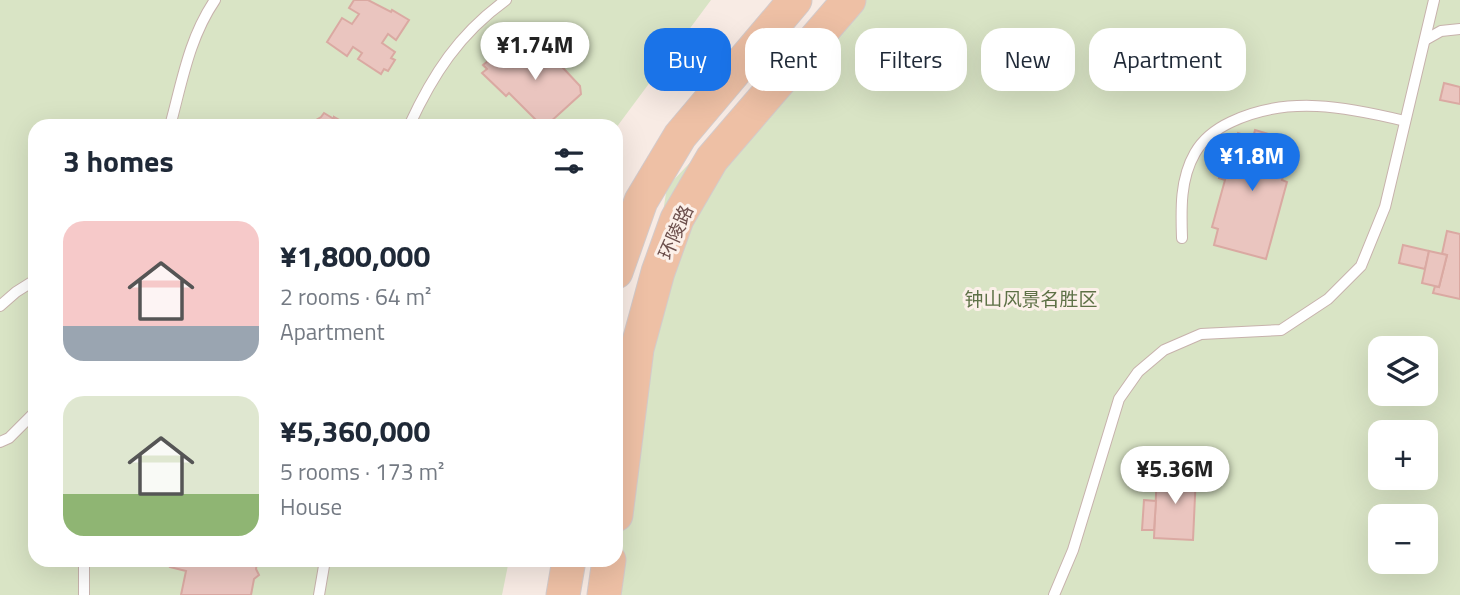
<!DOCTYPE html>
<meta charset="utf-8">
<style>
body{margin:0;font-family:"Titillium Web","Noto Sans SC",sans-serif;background:#f2f2f3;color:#1f2937;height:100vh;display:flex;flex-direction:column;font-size:26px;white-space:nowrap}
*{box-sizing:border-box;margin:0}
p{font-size:23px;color:#747a83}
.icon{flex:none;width:38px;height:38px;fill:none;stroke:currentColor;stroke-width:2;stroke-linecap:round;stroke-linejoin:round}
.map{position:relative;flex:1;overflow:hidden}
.details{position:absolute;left:28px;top:119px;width:595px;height:448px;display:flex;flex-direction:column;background:#fff;border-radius:21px;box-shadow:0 7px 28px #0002}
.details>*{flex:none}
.banner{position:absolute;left:644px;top:28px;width:665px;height:63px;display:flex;gap:14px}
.buttons{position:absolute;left:1368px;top:336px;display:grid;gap:14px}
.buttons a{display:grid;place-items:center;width:70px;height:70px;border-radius:14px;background:#fff;box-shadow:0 7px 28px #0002;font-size:35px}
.price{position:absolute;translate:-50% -60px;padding:0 16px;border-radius:24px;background:#fff;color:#222;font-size:23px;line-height:46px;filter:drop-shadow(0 2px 4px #0008)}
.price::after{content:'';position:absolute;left:50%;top:42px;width:21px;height:16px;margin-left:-10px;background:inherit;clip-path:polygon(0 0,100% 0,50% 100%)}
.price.on{background:#1a73e8;color:#fff}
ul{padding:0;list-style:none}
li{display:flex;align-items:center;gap:21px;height:175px;padding:0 35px}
li span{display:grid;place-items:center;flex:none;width:196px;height:140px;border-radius:21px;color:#555}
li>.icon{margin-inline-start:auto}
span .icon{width:84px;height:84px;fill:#fffc;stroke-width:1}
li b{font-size:30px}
h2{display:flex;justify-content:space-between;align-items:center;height:84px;padding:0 35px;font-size:30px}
.tag{padding:0 24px;border-radius:21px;background:#fff;box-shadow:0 7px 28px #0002;font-size:24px;line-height:63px}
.tag.on{background:#1a73e8;color:#fff}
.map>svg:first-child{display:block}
.green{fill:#d9e4c5;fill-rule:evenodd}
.building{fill:#eac5bf;stroke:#daa9a2;stroke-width:2}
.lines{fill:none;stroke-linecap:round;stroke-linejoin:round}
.lane-casing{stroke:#c7b2ac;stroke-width:12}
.primary-casing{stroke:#d3caca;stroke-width:35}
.lane{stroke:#fff;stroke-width:10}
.primary{stroke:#eec0a5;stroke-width:33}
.labels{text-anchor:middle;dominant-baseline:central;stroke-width:6;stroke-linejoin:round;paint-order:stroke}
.street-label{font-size:19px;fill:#6d504d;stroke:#fcf0e9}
.park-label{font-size:19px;fill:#5e7147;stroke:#fcf0e9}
</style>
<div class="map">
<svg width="1460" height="595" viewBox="0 0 1460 595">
<rect width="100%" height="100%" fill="#f8ebe4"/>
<!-- green -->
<g class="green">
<path d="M0 0H711L616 128V126H35V560H509L502 595H0Z"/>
<path d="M844 0H1460V595H602L616 560V505L667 187ZM1381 348H1426V394H1381ZM1381 432H1426V478H1381ZM1381 516H1426V562H1381Z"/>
</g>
<!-- building -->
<g class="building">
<path d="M354 0H368L391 12 392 10 409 20 396 40 388 34 382 43 395 52 391 58 395 60 388 71 384 69 381 74 358 59 362 53 353 47 347 56 327 42 342 18 352 24 359 14 349 8Z"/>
<path d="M534 37 580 86 581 94 548 124 539 123 509 93 506 96 482 73 487 69 483 65 495 55 498 58 501 55 513 67 521 58 519 48 521 43 531 41Z"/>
<path d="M1444 83 1460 87V104L1440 100Z"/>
<path d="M324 113 334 119V117L350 126H316V120L321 117Z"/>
<path d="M1255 130 1293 141 1282 180 1287 182 1266 259 1214 245 1218 229 1212 227 1225 180 1219 178 1227 149 1233 150 1238 133 1253 138Z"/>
<path d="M1447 231 1460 234V299L1433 293 1435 286 1439 287 1447 255 1442 254Z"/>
<path d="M1403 245 1429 251 1425 269 1399 263Z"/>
<path d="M1429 251 1447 255 1439 287 1422 283Z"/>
<path d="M1157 473 1196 475 1193 540 1154 538Z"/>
<path d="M1144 500 1156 501 1154 530H1142Z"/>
<path d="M172 560H212L213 563 222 560 225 563 226 560H245L257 562 256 569 259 575 254 579 251 595H181L186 571 170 567Z"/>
</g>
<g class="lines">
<defs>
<g id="lane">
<path d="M1425 40 1441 31 1460 29"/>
<path d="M170 126C182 82 189 38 215 0"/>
<path d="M409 126C433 74 459 34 506 0"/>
<path d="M1182 238C1181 209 1180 179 1195 153 1203 139 1216 129 1231 122 1287 95 1347 107 1405 121"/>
<path d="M0 306 16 292 35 280"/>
<path d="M0 442 9 438 35 412"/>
<path d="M84 595V560"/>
<path d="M319 595 325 560"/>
<path d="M1054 595 1073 550 1119 399 1138 372 1164 350 1201 334 1281 330 1328 299 1361 266 1385 207 1434 0"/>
</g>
<g id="primary">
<path d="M616 272 641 201 680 136 795 0"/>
<path d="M616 515 637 349 658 272 677 219 712 159 849 0"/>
<path d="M563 595 569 560"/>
<path d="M604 595 609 560"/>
</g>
</defs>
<!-- lane casing -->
<use href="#lane" class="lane-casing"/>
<!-- primary casing -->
<use href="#primary" class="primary-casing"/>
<!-- lane -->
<use href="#lane" class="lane"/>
<!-- primary -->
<use href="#primary" class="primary"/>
</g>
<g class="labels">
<!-- street labels -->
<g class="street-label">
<text transform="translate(675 232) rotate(-66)">环陵路</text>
</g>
<!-- park labels -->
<g class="park-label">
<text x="1031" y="298">钟山风景名胜区</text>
</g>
</g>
</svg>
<div class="buttons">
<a><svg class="icon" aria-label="layers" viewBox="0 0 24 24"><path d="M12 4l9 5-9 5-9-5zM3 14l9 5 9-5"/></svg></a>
<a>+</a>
<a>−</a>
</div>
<b class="price" style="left:535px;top:82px">¥1.74M</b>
<b class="price on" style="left:1252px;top:193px">¥1.8M</b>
<b class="price" style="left:1175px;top:506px">¥5.36M</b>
<div class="banner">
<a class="tag on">Buy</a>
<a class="tag">Rent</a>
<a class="tag">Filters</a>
<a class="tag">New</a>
<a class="tag">Apartment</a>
</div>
<section class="details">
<h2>3 homes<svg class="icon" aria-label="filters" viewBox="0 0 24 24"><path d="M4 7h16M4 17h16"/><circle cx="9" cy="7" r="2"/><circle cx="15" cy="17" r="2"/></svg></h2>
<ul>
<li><span style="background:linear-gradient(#f6c9c9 75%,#9aa5b1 0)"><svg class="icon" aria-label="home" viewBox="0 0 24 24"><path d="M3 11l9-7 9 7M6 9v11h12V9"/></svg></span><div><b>¥1,800,000</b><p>2 rooms · 64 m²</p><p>Apartment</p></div></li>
<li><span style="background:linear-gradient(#dfe7d0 70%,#8fb573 0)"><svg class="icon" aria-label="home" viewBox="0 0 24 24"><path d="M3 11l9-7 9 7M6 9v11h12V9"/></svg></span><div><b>¥5,360,000</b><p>5 rooms · 173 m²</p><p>House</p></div></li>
</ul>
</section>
</div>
